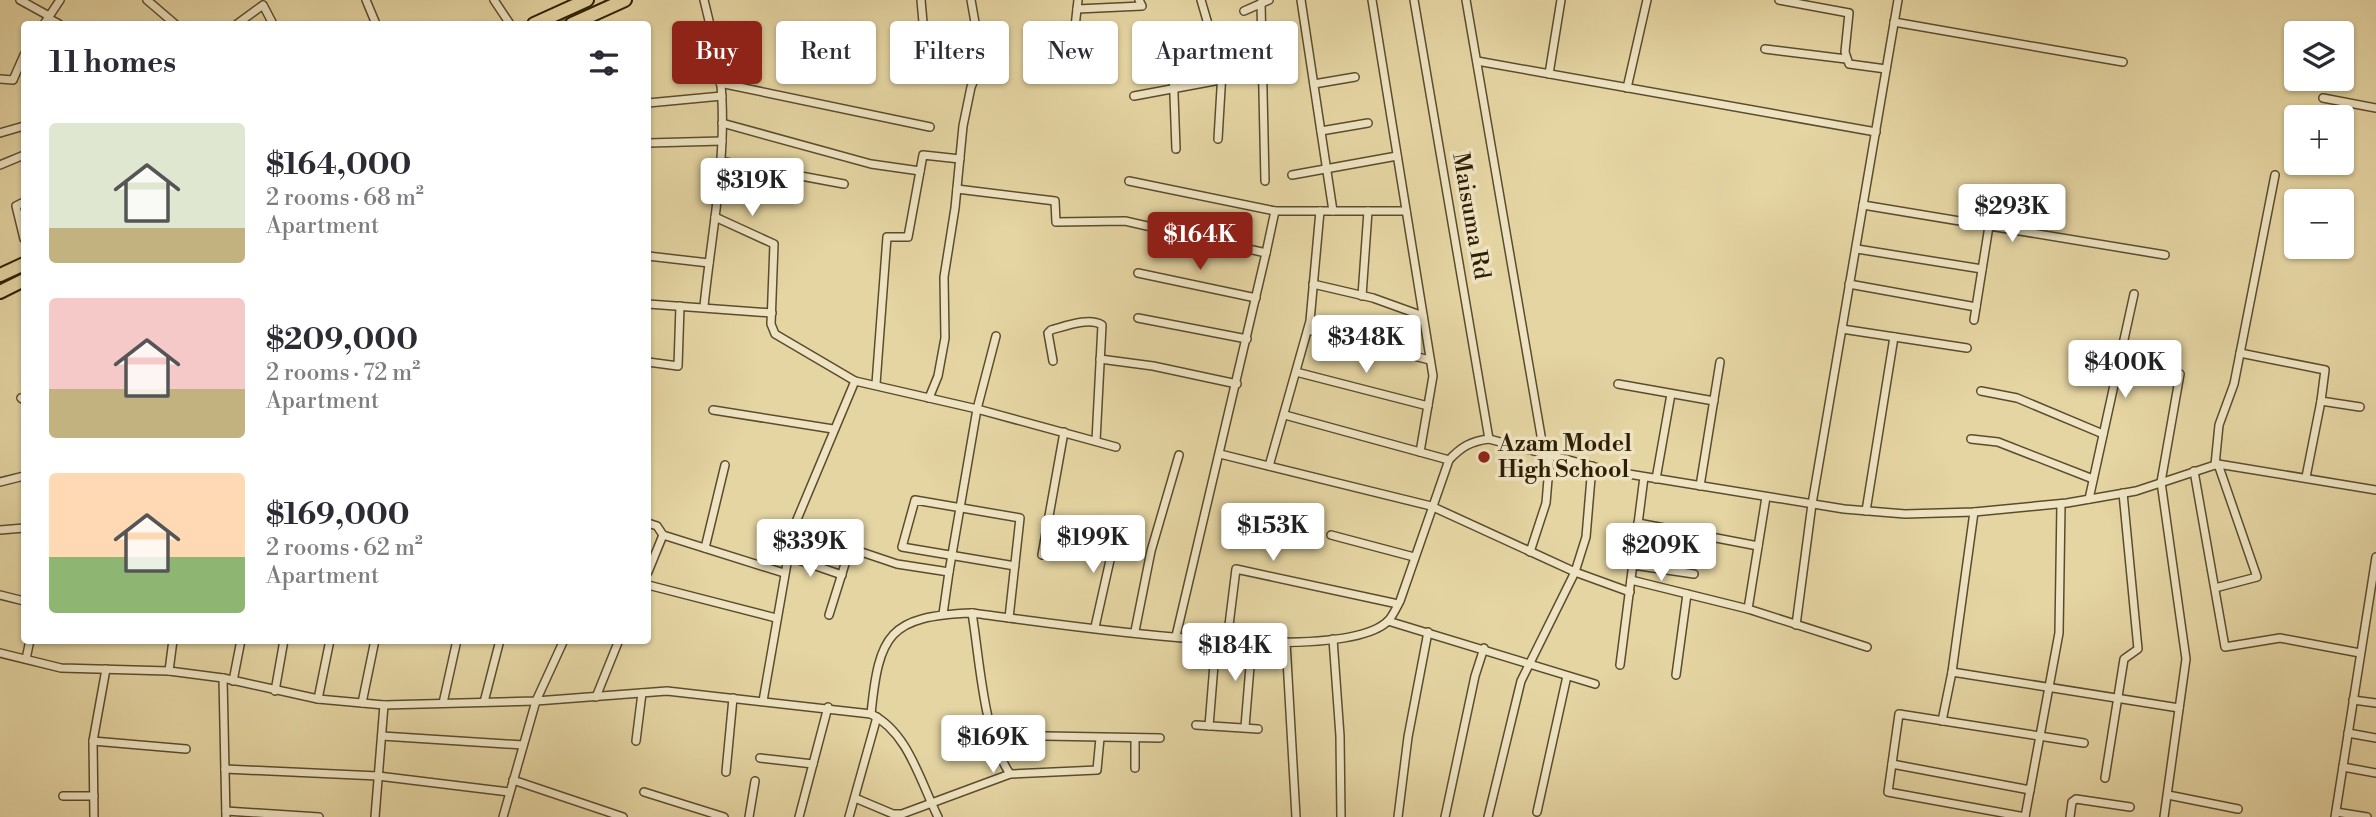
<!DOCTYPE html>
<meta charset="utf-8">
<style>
body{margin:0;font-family:"Libre Bodoni",serif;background:#f7f7f7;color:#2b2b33;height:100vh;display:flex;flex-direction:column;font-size:26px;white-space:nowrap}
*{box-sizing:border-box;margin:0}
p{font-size:23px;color:#7c7c81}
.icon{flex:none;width:38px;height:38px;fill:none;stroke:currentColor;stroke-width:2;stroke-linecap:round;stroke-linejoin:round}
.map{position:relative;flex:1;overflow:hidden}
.sheet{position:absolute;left:21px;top:21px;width:630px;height:623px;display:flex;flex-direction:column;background:#fff;border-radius:7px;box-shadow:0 2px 5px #0004}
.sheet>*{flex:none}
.banner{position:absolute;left:672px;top:21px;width:665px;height:63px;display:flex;gap:14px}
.buttons{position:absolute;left:2284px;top:21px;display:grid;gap:14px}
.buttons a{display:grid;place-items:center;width:70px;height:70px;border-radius:7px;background:#fff;box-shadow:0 2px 5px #0004;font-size:35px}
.price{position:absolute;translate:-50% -60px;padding:0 16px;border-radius:7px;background:#fff;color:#222;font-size:23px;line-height:46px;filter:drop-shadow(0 2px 4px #0008)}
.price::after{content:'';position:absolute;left:50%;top:42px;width:21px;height:16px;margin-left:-10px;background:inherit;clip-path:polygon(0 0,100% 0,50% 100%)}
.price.active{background:#8f2418;color:#fff}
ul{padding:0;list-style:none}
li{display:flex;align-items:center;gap:21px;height:175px;padding:0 28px}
li span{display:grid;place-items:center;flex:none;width:196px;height:140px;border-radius:7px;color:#555}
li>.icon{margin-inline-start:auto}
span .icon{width:84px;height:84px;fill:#fffc;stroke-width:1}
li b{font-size:30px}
h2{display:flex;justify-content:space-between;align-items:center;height:84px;padding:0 28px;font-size:30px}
.tag{padding:0 24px;border-radius:7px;background:#fff;box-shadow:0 2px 5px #0004;font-size:24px;line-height:63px}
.tag.active{background:#8f2418;color:#fff}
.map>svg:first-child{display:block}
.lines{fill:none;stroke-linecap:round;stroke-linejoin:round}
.stream{stroke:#776743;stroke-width:2.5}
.street-casing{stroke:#5c4c2c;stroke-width:10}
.primary-casing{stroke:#2f1e04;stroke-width:16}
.street{stroke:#eee4c3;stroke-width:7}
.primary{stroke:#e5d5a3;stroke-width:12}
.poi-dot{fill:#8f2418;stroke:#eee4c3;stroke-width:2.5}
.labels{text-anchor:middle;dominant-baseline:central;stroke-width:7;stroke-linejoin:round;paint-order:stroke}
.street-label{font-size:23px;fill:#2f1e04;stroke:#eee4c3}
.poi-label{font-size:23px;font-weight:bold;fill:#2f1e04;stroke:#eee4c3;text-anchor:start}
</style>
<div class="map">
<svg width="2376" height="817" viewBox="0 0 2376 817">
<rect width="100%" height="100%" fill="#e5d5a3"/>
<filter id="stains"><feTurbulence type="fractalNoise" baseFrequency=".00286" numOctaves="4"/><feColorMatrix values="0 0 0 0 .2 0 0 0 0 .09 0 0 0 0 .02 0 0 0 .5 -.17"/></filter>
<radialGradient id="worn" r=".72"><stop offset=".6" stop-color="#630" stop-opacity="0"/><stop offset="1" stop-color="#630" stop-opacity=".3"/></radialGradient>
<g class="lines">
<!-- stream -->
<path class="stream" d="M556 24 608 0"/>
<defs>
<g id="street">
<path d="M20 0 49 16"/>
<path d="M147 0 175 24"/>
<path d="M366 0 376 24"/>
<path d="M494 0 510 24"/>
<path d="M704 0C712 33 721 67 722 101 725 169 711 238 704 306"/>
<path d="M921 0 926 56"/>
<path d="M1201 0 1222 72 1218 139"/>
<path d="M1301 0 1333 211"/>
<path d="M1372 0 1433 376 1420 452"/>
<path d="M1414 0 1489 439"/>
<path d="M1466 0 1544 453"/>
<path d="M1779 0 1849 13 1845 52 1849 64 1886 69"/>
<path d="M1261 3 1265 181"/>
<path d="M1077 9 1142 6 1139 0"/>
<path d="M1244 11 1269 0"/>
<path d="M48 18 59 24"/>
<path d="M1894 22 2123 62"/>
<path d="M44 24 60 0"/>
<path d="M237 24 263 5 273 24"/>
<path d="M1074 36 1078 0"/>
<path d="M1172 41 1176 149"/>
<path d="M1141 47 1211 32"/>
<path d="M1765 49 1846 59"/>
<path d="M1477 61 1876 132"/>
<path d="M1549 74 1561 0"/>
<path d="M0 79 13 80 24 55"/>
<path d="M720 83 930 127"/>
<path d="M1314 84 1355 77"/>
<path d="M1627 88 1647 0"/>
<path d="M1134 96 1263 72"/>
<path d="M2323 98 2376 108"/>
<path d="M648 103 722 96"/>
<path d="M722 123 871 164 920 171"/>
<path d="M1321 131 1368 123"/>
<path d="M0 133 24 126"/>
<path d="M648 143 722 141"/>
<path d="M720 161 844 184"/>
<path d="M0 165 24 155"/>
<path d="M1292 175 1397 156"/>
<path d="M1129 181 1275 211H1406"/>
<path d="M957 189 1055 201 1056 222 1125 221 1266 253 1275 211"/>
<path d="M24 202 16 206 24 239"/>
<path d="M1863 205 2165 255"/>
<path d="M715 217 774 244 771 324 775 334 855 381 977 409 1116 447"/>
<path d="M1857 249 1982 269"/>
<path d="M648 256 709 263"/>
<path d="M1138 273 1256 298"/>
<path d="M1313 284 1373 298 1423 316"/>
<path d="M1849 284 1976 307"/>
<path d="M1362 296 1368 211"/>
<path d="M648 304 772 313"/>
<path d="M1138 318 1247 339"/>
<path d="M1974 320 1989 226"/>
<path d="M1842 329 1967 348"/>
<path d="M1308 330 1430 360"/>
<path d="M2240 353 2325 370 2321 401 2360 407"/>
<path d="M1100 359 1153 366 1237 384"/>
<path d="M1053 361 1048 333 1051 330C1066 326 1089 317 1102 325L1096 441"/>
<path d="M648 362 678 366 680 306"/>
<path d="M1296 372 1428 406"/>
<path d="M876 384 887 237H908L923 155 960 159"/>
<path d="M1618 384 1714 401"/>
<path d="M1981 391 2017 398 2103 434"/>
<path d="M21 398 24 400"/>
<path d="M929 398 938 376 945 338 944 277 955 208 963 126 971 87 982 62 971 0"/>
<path d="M713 410 833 429"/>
<path d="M1285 415 1449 460"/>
<path d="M1971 439 1998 442 2093 479"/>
<path d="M1220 454 1431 506 1575 572 1630 592"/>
<path d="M2215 465 2219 425 2234 384 2275 175"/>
<path d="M1269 466 1310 321 1320 211"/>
<path d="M2194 471 2225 647 2280 638 2360 653"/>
<path d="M2306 477 2321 401"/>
<path d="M1656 479 1671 394"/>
<path d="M0 482 24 476"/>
<path d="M1700 486 1720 362"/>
<path d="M2089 499 2134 294"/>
<path d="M1866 511 1894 337"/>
<path d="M648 523 657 526 663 535 784 573"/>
<path d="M1638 523 1758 546"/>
<path d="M793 529 897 564 949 572 943 614"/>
<path d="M0 530 24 528"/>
<path d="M1331 535 1414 557"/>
<path d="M705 548 725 465"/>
<path d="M1530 552 1546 503 1550 455"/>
<path d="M1042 555 1064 432"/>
<path d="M787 556 842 575"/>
<path d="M1633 565 1694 574"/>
<path d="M648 572 663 535"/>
<path d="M949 572 977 409 996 336"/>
<path d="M1631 580 1748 609 1867 647"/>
<path d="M648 585 776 618"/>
<path d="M2215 588 2257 577 2218 464"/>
<path d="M0 595 24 601"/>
<path d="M1748 609 1766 497"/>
<path d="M972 613C980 661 983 734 1010 774L1097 770 1100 738"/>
<path d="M829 615 850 548"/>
<path d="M1009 618 1020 518 915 500 902 547 1015 566"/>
<path d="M1388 621 1595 684"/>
<path d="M1796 625 1812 504 1898 0"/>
<path d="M1095 627 1117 529"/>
<path d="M1135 631 1151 551 1179 455"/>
<path d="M1176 636 1266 253"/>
<path d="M1333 639 1340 736 1341 817"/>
<path d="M1227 641 1236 569 1398 604"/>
<path d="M1286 642 1296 817"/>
<path d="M0 653 61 668 169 671 223 678 318 699 384 705 536 701 667 691 871 714C908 732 920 781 938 817"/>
<path d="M26 659 30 640"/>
<path d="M1620 665 1644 477"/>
<path d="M169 671 173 640"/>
<path d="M1952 672 2179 708"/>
<path d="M1676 675 1687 594"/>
<path d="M223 678 226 817"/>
<path d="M233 681 241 640"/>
<path d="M275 691 284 640"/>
<path d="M596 697 619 640"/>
<path d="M318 699 330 640"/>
<path d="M2353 700 2376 703"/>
<path d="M763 701 793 529 855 381"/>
<path d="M484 702 500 640"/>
<path d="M362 703 375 640"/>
<path d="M443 703 457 640"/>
<path d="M871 714C879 634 889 616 972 613 1045 622 1342 670 1389 620 1393 615 1397 607 1400 601L1449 460C1461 447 1471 441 1489 439L1610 471 1844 509 1905 514 1974 512 2067 503 2136 491 2218 464 2376 490"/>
<path d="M1942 721 1952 672 1974 512"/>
<path d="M1196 725 1258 729"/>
<path d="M1209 726 1216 640"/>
<path d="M1245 727 1252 642"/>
<path d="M2348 733 2376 738"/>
<path d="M994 735 1160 738"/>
<path d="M382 736 523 745"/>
<path d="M93 741 186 749"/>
<path d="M636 741 642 693"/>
<path d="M760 758 813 764"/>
<path d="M1892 764 2030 790"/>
<path d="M2343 767 2376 773"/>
<path d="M1135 768V738"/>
<path d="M225 769 378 776 509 792"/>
<path d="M726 772 733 698"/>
<path d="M2105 778 2124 659 2138 649 2123 493"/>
<path d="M513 780 623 817"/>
<path d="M644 792 724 817"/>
<path d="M2168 795 2238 809"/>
<path d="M63 796H94"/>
<path d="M855 798 893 814H902L1010 774"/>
<path d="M226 811 319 817"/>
<path d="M1537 812 1567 676"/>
<path d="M2336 812 2367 817"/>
<path d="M94 817 93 741 106 669"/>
<path d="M375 817 384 705"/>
<path d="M503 817 536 701 564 640"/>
<path d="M749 817 755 781"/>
<path d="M799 817 828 707"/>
<path d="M849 817 877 717"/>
<path d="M1398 817 1408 737 1428 632"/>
<path d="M1445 817 1475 676 1484 648"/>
<path d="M1488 817 1521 681 1575 572 1586 537 1592 466"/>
<path d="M2025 817 1888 792 1899 714 2084 743"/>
<path d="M2025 817 2059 633 2061 504"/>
<path d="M2070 817 2072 802 2076 799 2130 807"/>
<path d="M2164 817 2186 659 2161 482 2180 374"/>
<path d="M2335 817 2376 557"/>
</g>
<g id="primary">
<path d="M534 24 587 0"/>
<path d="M572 24 625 0"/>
<path d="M0 275 24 264"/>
<path d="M0 292 24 280"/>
</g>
</defs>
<!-- street casing -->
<use href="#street" class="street-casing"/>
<!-- primary casing -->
<use href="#primary" class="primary-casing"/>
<!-- street -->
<use href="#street" class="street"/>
<!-- primary -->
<use href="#primary" class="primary"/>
</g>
<!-- markers -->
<circle class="poi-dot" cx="1484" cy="457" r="7"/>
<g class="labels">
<!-- street labels -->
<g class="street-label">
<text transform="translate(1471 216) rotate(80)">Maisuma Rd</text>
</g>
<!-- poi labels -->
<g class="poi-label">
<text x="1498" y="444">Azam Model<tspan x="1498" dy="26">High School</tspan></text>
</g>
</g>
<rect width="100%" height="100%" filter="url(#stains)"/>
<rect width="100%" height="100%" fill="url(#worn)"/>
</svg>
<div class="buttons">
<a><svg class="icon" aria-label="layers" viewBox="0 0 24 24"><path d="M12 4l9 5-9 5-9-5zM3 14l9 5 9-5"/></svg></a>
<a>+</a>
<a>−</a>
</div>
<b class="price" style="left:752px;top:218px">$319K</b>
<b class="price" style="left:2012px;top:244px">$293K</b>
<b class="price active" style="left:1200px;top:272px">$164K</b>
<b class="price" style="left:1366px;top:375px">$348K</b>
<b class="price" style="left:2125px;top:400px">$400K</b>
<b class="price" style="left:1273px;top:563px">$153K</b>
<b class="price" style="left:1093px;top:575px">$199K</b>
<b class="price" style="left:810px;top:579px">$339K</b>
<b class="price" style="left:1661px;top:583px">$209K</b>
<b class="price" style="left:1235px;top:683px">$184K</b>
<b class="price" style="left:993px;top:775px">$169K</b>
<div class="banner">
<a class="tag active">Buy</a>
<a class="tag">Rent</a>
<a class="tag">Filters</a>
<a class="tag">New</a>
<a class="tag">Apartment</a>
</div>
<section class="sheet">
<h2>11 homes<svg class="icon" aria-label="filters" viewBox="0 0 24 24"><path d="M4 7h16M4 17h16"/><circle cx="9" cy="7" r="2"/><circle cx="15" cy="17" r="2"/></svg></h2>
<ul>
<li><span style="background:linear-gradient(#dfe7d0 75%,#c2b280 0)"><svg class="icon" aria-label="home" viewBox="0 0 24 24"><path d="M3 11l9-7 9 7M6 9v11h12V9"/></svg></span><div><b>$164,000</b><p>2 rooms · 68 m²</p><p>Apartment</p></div></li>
<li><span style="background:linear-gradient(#f6c9c9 65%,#c2b280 0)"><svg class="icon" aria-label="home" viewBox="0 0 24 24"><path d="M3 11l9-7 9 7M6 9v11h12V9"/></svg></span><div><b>$209,000</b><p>2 rooms · 72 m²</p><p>Apartment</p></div></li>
<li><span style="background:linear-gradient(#ffd9b3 60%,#8fb573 0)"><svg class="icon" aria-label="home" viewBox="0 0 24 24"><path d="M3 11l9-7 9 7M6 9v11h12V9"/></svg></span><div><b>$169,000</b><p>2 rooms · 62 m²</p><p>Apartment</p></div></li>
</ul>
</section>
</div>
